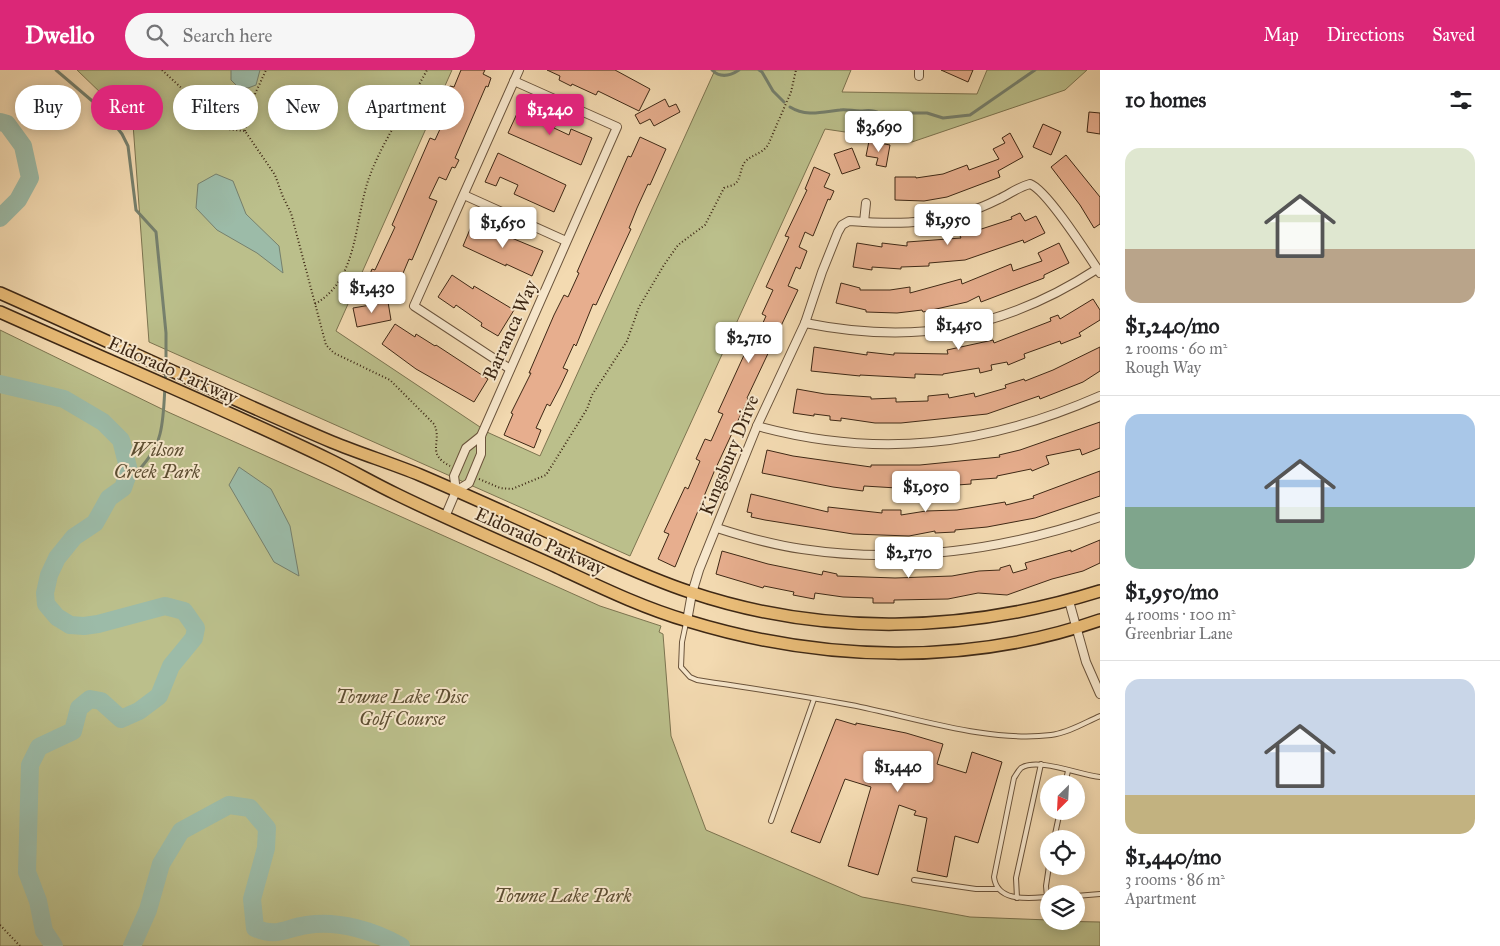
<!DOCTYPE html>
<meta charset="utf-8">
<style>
body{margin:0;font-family:"IM FELL Great Primer",serif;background:#f6f6f6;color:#202124;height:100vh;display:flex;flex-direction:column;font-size:19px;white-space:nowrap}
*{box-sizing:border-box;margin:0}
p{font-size:16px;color:#757577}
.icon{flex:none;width:28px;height:28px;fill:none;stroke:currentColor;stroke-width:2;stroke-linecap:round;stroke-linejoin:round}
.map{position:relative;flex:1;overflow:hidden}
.panel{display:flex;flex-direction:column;background:#fff;width:400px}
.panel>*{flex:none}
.hud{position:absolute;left:15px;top:15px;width:475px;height:45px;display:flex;gap:10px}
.needle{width:32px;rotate:204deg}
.controls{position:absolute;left:1040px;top:705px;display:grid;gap:10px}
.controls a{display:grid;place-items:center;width:45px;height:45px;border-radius:50%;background:#fff;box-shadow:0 2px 12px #0003;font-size:25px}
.price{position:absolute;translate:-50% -42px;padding:0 11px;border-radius:5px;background:#fff;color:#222;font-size:16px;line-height:32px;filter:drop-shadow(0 1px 2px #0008)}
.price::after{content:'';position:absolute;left:50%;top:30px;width:15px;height:11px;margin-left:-8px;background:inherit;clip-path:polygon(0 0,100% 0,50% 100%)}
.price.active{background:#db2777;color:#fff}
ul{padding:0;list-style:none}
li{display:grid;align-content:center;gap:10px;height:265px;padding:0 25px}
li+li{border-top:1px solid #e0e0e0}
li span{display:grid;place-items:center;height:155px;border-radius:15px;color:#555}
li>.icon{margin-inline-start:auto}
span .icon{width:90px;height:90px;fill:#fffc;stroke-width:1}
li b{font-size:21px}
h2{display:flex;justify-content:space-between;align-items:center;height:60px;padding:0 25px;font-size:21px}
.chip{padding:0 18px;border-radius:22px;background:#fff;box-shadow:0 2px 12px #0003;font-size:18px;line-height:45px}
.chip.active{background:#db2777;color:#fff}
header{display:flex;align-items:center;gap:30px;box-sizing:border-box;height:70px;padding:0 25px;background:#db2777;color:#fff}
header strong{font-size:24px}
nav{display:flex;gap:28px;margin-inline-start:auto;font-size:18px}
.search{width:350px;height:45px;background:#f6f6f6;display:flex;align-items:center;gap:12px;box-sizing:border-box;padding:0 18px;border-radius:28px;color:#757577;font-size:19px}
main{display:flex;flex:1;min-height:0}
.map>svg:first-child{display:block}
.green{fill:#bbbf8b;stroke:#7c7450}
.water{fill:#9cbba8;stroke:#76806d}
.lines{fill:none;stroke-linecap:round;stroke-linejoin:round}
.stream{stroke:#76806d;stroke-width:3}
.river{stroke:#9cbba8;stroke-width:18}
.building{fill:#e7ae8e;stroke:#3e2815}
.lane-casing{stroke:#6b543c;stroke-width:6}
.street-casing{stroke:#6b543c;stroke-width:10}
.primary-casing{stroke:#3e2815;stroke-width:14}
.path{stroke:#3e2815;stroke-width:2;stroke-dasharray:1 2.5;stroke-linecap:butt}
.lane{stroke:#f7e7cc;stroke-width:4}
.street{stroke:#f7e7cc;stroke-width:8}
.primary{stroke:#eabd78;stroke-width:11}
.labels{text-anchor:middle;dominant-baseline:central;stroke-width:4;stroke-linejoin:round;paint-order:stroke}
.street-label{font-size:19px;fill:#3e2815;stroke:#f7e7cc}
.park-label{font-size:19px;font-style:italic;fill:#5d4e32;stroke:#f7e7cc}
</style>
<header>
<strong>Dwello</strong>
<div class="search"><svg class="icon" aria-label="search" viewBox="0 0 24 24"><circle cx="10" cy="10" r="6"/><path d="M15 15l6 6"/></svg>Search here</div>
<nav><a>Map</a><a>Directions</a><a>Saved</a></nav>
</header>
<main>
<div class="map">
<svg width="1100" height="876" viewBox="0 0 1100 876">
<rect width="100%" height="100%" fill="#f3dab1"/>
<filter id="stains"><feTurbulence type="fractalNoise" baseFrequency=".004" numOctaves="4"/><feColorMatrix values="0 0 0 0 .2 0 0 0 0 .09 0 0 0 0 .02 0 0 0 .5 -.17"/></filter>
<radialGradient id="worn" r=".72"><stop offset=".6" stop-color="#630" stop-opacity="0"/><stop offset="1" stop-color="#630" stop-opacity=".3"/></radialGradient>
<!-- green -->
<g class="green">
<path d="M77 0H452L336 261 489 363 540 386 715 0H851L842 22 977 24 987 0H1087L1065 20 912 72 825 59 630 486 149 272 133 54Z"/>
<path d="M0 260 168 342 600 536 661 556 659 562 663 564 671 666 706 760 862 827 970 847 1049 850V851L1100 852V876H0Z"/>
</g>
<!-- water -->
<g class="water">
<path d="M231 0H260L256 15 248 18 238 17 231 10Z"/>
<path d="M216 104 233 111 246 144 279 176 283 203 257 183 217 160 196 138 198 114Z"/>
<path d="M239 397 271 419 290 456 299 506 274 492 229 415Z"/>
</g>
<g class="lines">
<!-- stream -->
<g class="stream">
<path d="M56 0 104 41 122 64 128 76 136 140 156 162 166 263V295"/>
<path d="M712 0C720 8 730 6 739 0"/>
<path d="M759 0 762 2 773 21 784 32"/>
<path d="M790 37C806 47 822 42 840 40 846 39 853 41 860 41 867 41 872 39 879 43H927L943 48 970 45 1035 0"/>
<path d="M123 418C137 402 155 385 160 364 165 344 164 321 166 301"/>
</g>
<!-- river -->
<g class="river">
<path d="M0 52 7 54 23 76 30 108 18 130 0 148"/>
<path d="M0 314 64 329 103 352 121 370 129 401 123 418 109 428 95 453 74 467 57 488 49 505 45 523 46 534 57 547 70 555 84 556 98 554 165 536 184 541 196 558 194 568 171 596 159 626 139 641 121 649 101 631 90 629 79 638 73 661 39 677 30 695 27 802 38 831 44 861 54 876"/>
<path d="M132 876 148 840 161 794 181 761 229 735 250 738 267 758 266 778 252 829 255 858C277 868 285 858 307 855 339 850 374 861 401 876"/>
</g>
</g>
<!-- building -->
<g class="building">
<path d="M461 0H485L483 4 491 8 488 17 486 16 455 88 459 90 455 98 452 97 446 110 439 107 429 128 437 131 412 190 409 189 401 208 396 206 387 227 365 217 372 199 375 200 395 157 392 155 430 68 435 70 446 46 438 43 450 16 454 17Z"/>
<path d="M547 0H615L650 19 639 41 598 21 596 25 572 14 571 16 559 10 560 6Z"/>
<path d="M941 0H973L968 12Z"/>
<path d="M665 29 669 37 676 34 680 42 654 56 650 49 640 54 635 45Z"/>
<path d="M521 35 556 54 554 58 569 65 571 59 592 68 581 95 508 63Z"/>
<path d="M1089 42 1100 43V64L1087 62Z"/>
<path d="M1043 54 1061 62 1051 85 1033 77Z"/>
<path d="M1010 63 1023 87 998 101 1000 107 947 127 924 131 895 130V107H916V108L943 104 967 95 969 100 999 89 993 79 1005 73 1002 68Z"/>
<path d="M640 67 666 79 650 115 648 114 637 138 629 158 631 159 596 235 593 234 576 276 574 274 563 298 568 300 560 317 550 336 547 334 536 358 541 360 534 378 504 365 513 344 511 343 531 303H529L554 245 564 225 568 227 579 203 577 202 628 86 631 87Z"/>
<path d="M869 71 890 75 886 97 876 95 878 88 866 86Z"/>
<path d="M852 78 860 98 842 104 834 84Z"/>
<path d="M498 83 566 115 554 142 514 124 518 115 500 107 496 116 485 112Z"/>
<path d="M1066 85 1100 127V154L1094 158 1080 135 1051 97Z"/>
<path d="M814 97 830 104 824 117 834 121 830 130 828 129 813 166 805 162 799 177 807 181 800 199 796 197 788 216 798 220 747 328 748 329 714 402 675 497 658 489 669 464 664 462 685 417 688 419 700 391 696 389 705 369 711 371 723 344 718 342 750 272 754 273 766 246 762 244 773 220 766 217 789 167 785 166 807 120 805 119Z"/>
<path d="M1020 143 1025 151 1036 146 1045 163 1024 173 1023 170 965 190 929 193V196L901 197V199L872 197V200L853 197 857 173 882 177V173L907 176V172L961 168 960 166 1012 149 1011 147Z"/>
<path d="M473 152 543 181 532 206 506 194V196L463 176Z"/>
<path d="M1059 173 1069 193 1044 205V208L981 232 979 226 967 232 923 242 922 240 897 243 866 242V240L836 233 841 213 860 218V220H890L910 217V223L961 209 962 214 1011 194 1013 201 1042 191 1038 183Z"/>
<path d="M452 205 473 219 474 216 514 240 498 266 481 256 482 253 456 235 454 238 438 227Z"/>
<path d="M1093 229 1100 240V250L1079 263 1081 266 1061 274 1060 271 1024 284 1025 288 1008 295 1007 292 991 295 992 300 980 303 979 298 943 304V305L915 304V308L860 305V306L811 301 814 277 867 285V282L894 285V283L948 284 947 280 993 270 994 273 1051 251 1050 248 1058 245 1060 249Z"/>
<path d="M388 232 391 250 357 257 353 238Z"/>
<path d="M395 254 415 267 416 264 435 276 436 275 488 309 474 332 416 299 382 274Z"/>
<path d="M1100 277V301L1083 312 1040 329 1039 326 987 344 901 353H875L841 348V351L830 350V346L814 344V346L793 343 797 319 825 324 871 327V329L896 328V332L928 331V326L948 324 949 328 974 323 975 327 1006 318 1005 315 1024 309 1025 311 1053 300Z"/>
<path d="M1100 352V378L1082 385 1080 379 1046 386 1049 394 1032 401 1031 399 997 406V408L971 410V414L916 418V424H905L906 420 897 418 864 416 863 421 833 417 762 403 767 380 793 386 871 397V395H920L1000 387 999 385 1020 380Z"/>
<path d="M1100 401V426L1035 448 987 457 955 460V462L935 463V461L909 466 853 464 765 450 751 447 752 443 747 442 751 424 828 442V437L882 443V440H901V445L926 441 957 440 1005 432 1006 435 1034 428 1033 426Z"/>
<path d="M1100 470V493L1083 501 1052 509 1007 525 978 523 948 529 894 530V533H873V528L843 527 815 523 814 529 793 525 794 522 764 516 763 518 716 504 722 481 768 494 822 505 823 501 837 504V506L895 508 952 506 979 501 1000 500V498L1010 495 1013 503 1027 499 1025 493 1071 480V482Z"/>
<path d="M836 649 856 655V653L906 663 943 674 937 694 966 703 972 682 1002 692 978 773 955 766 947 807 917 801 927 748 914 745 916 741 899 735 878 805 848 796 871 717 845 709 820 773 791 762Z"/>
</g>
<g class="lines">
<defs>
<g id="lane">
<path d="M686 553 682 572 681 597 690 607 697 610C748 618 800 625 851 635 913 647 988 673 1051 665 1068 663 1084 653 1100 646"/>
<path d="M1065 714 1068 701"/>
<path d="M771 751 814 629"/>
<path d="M1054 769 1060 741"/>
<path d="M914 810 976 819H997"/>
<path d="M1076 826 1100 824"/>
<path d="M1047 827 1046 816 1049 796"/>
<path d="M1049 827C1030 828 997 833 994 807L1014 708C1016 705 1018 701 1021 698 1037 687 1080 705 1100 707"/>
<path d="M1017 828 1016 808 1041 694"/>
</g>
<g id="street">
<path d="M919 0V6"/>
<path d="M464 125 566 171"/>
<path d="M864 152 866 133"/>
<path d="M805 253C915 275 1003 260 1097 199"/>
<path d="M510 299 414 236 519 0"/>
<path d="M757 356C878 389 986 376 1100 326"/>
<path d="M456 421 469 413 481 384V366L617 57 514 11"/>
<path d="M445 447 456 421 454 406 466 378 481 366"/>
<path d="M717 458C745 467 773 475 802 479 902 494 1004 480 1100 447"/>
<path d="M1069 531 1086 592 1100 624"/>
<path d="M687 551 692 523 699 500 757 356 805 253 822 202 838 162 842 155 849 151C889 154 928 155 967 142 978 139 989 134 999 129 1010 124 1018 117 1030 114 1047 120 1088 185 1100 203"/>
</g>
<g id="primary">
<path d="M0 223C111 272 221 325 332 372 361 384 391 393 420 405 474 428 528 453 581 477 617 493 653 510 690 522 824 567 966 563 1100 521"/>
<path d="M0 242C109 291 220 337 328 389 351 400 373 413 396 424 449 450 504 473 557 497 600 517 643 538 688 551 822 592 968 596 1100 550"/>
</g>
</defs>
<!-- lane casing -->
<use href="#lane" class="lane-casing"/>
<!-- street casing -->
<use href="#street" class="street-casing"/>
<!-- primary casing -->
<use href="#primary" class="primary-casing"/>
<!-- path -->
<g class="path">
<path d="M162 0 189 25 206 54 217 58 245 61 275 105 283 127 291 143 326 275 334 283 390 310 434 354C443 372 425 383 450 396"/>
<path d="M245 61 250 35 266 0"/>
<path d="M315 234C359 209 354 150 369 108 383 69 408 36 427 0"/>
<path d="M479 409 500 418 512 419 546 405 587 339 592 325 627 271 639 237 664 195 678 175 705 155 724 118C728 116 732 116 735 114 741 109 740 98 745 92 752 84 761 85 768 75L791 22 796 0"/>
<path d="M0 855 20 876"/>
</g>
<!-- lane -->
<use href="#lane" class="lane"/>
<!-- street -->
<use href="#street" class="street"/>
<!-- primary -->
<use href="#primary" class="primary"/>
</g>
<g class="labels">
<!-- street labels -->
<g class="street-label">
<text transform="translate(510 260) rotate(-66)">Barranca Way</text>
<text transform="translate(173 300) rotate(24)">Eldorado Parkway</text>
<text transform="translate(729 385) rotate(-68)">Kingsbury Drive</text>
<text transform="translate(540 471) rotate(24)">Eldorado Parkway</text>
</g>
<!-- park labels -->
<g class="park-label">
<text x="157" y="379">Wilson<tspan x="157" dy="22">Creek Park</tspan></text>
<text x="402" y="626">Towne Lake Disc<tspan x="402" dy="22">Golf Course</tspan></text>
<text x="563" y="825">Towne Lake Park</text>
</g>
</g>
<rect width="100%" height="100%" filter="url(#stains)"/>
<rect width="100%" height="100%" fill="url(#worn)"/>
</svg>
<div class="controls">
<a><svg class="needle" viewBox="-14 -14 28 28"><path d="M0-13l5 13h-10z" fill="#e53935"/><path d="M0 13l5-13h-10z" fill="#757577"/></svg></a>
<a><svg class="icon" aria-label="locate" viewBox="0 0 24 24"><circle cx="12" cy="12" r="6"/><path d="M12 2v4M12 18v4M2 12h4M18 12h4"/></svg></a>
<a><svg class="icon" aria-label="layers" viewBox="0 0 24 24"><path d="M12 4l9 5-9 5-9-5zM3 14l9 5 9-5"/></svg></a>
</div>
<b class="price active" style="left:550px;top:66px">$1,240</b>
<b class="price" style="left:879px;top:83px">$3,690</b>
<b class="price" style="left:948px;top:176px">$1,950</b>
<b class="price" style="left:503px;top:179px">$1,650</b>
<b class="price" style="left:372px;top:244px">$1,430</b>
<b class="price" style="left:959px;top:281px">$1,450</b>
<b class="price" style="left:749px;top:294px">$2,710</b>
<b class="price" style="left:926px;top:443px">$1,050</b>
<b class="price" style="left:909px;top:509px">$2,170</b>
<b class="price" style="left:898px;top:723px">$1,440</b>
<div class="hud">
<a class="chip">Buy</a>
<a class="chip active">Rent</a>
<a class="chip">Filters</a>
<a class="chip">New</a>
<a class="chip">Apartment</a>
</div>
</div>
<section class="panel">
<h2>10 homes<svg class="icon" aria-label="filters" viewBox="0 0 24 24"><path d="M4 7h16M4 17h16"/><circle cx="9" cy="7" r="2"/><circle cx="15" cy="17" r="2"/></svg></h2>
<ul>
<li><span style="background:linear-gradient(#dfe7d0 65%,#b9a48a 0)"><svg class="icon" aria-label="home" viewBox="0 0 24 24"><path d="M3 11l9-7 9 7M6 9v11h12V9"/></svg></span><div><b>$1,240/mo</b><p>2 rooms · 60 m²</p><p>Rough Way</p></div></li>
<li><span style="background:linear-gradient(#a9c7e8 60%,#7fa58c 0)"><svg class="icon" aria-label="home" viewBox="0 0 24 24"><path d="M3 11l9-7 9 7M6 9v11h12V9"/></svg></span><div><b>$1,950/mo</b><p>4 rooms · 100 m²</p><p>Greenbriar Lane</p></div></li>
<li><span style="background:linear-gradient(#c9d6e8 75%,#c2b280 0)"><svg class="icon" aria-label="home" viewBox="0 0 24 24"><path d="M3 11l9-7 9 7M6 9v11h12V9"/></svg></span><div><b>$1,440/mo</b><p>3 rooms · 86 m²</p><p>Apartment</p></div></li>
</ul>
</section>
</main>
